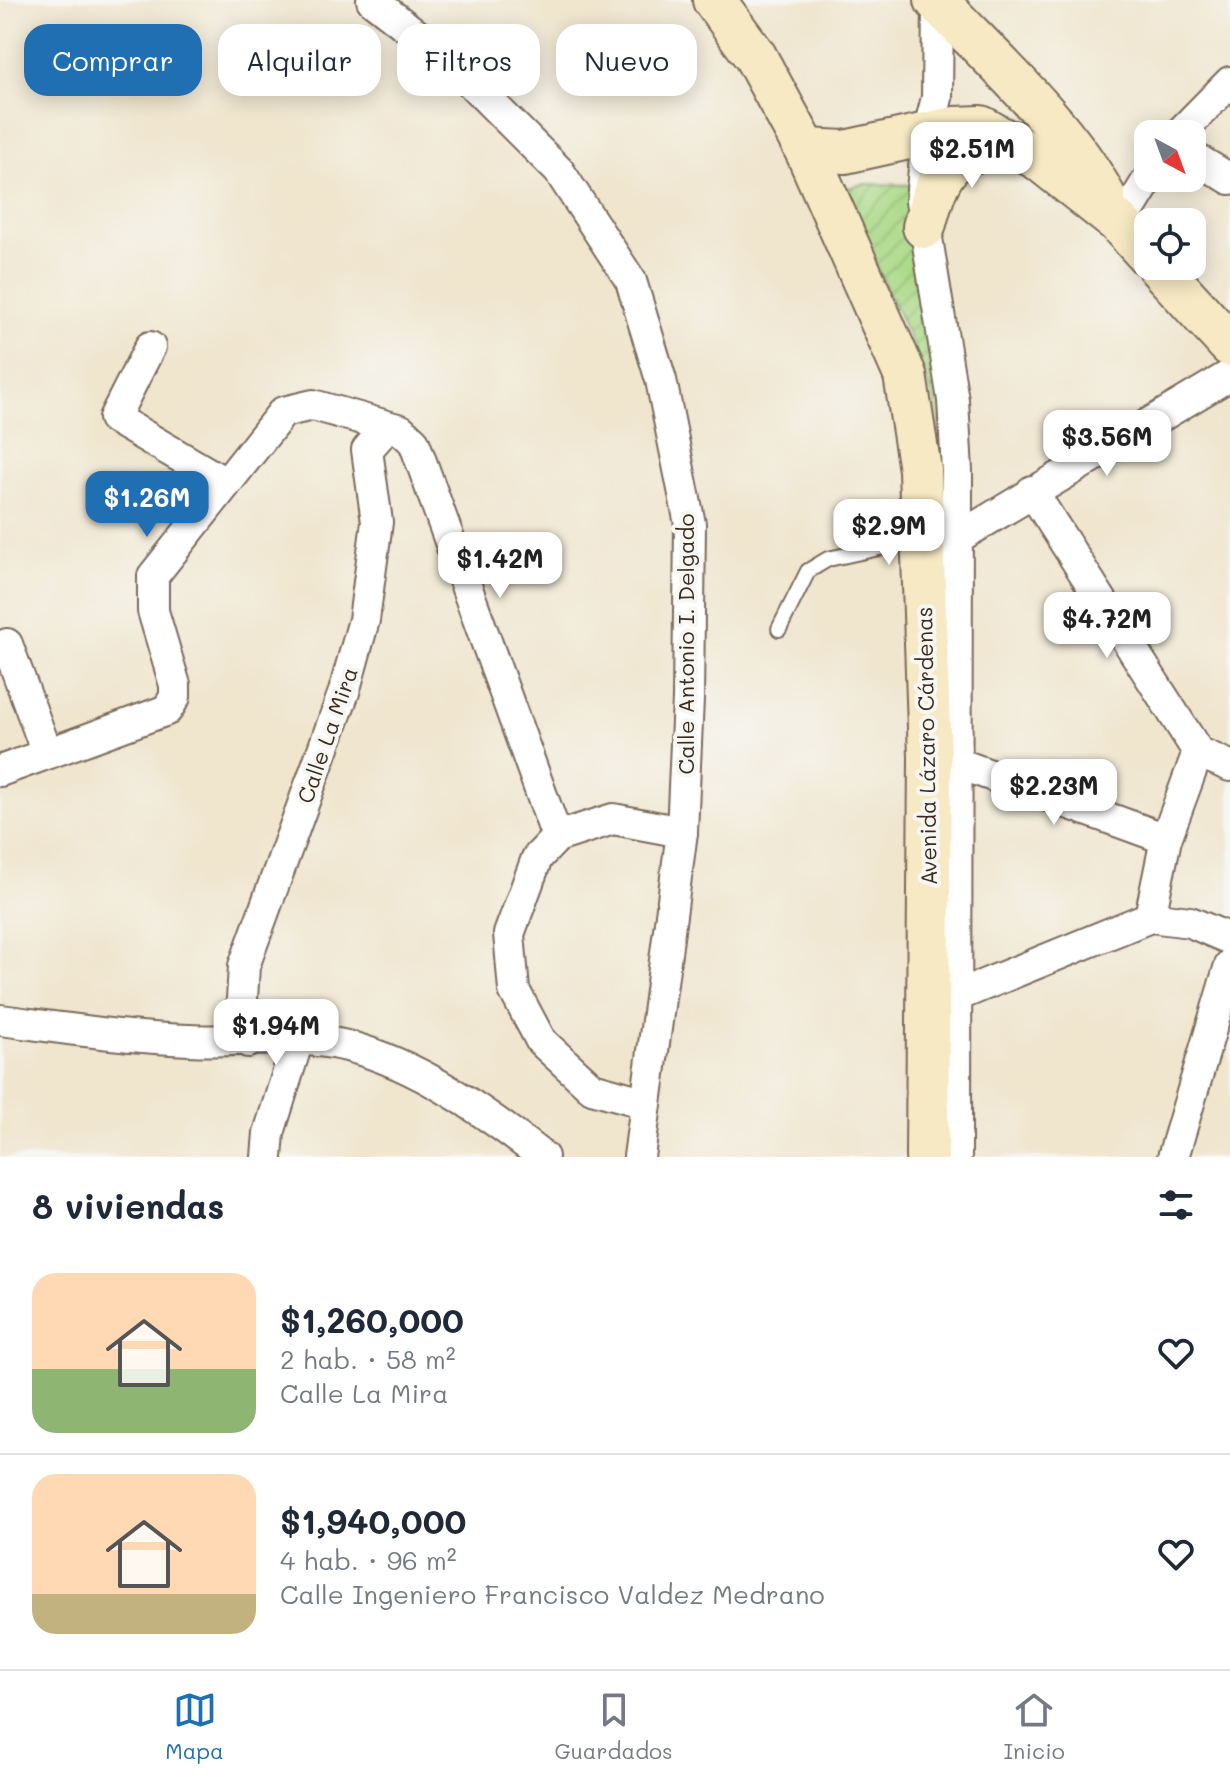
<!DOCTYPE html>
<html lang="es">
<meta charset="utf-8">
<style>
body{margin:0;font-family:Mali,sans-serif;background:#f6f6f7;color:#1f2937;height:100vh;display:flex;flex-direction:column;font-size:30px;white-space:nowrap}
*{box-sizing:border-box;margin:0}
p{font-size:26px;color:#747a83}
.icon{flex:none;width:44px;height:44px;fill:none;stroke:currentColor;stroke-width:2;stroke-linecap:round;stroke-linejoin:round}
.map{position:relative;height:1157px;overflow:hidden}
.panel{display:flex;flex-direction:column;background:#fff;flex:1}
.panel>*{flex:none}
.top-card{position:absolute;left:24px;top:24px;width:800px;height:72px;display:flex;gap:16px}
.needle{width:52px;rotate:139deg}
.fabs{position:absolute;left:1134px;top:120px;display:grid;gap:16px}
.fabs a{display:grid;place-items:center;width:72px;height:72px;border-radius:16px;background:#fff;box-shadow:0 4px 20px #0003;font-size:40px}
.price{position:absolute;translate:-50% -68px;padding:0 18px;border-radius:16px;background:#fff;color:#222;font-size:26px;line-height:52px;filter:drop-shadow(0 2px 4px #0008)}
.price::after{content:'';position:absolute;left:50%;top:48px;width:24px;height:18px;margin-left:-12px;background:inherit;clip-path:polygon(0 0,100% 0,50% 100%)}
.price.current{background:#1f6fb2;color:#fff}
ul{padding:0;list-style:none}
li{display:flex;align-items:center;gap:24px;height:200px;padding:0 32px}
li+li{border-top:2px solid #e0e1e3}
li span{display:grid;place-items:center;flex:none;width:224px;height:160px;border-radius:24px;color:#555}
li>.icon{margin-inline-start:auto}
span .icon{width:96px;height:96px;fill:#fffc;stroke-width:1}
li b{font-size:34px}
h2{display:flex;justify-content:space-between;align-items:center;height:96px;padding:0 32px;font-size:34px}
.chip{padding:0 28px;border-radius:24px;background:#fff;box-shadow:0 4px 20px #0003;font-size:28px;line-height:72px}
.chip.current{background:#1f6fb2;color:#fff}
.tabs{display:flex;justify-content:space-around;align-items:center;height:112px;border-top:2px solid #e0e1e3;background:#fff;font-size:22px;color:#747a83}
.tabs a{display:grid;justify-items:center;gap:4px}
.tabs .current{color:#1f6fb2}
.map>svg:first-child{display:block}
.garden{fill:url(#garden-furrows);stroke:#728252;stroke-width:2}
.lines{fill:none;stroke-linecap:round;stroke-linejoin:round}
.lane-casing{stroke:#7a6b5b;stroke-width:18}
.street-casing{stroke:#7a6b5b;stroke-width:34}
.secondary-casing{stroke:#7a6b5b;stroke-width:46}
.lane{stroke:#fff;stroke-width:14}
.street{stroke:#fff;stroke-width:30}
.secondary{stroke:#f6e9c3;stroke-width:42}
.labels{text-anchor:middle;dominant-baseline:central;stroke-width:8;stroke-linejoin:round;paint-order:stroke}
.street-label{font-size:22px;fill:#3b2a1e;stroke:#f6f6f2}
</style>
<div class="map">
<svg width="1230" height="1157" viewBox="0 0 1230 1157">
<defs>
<pattern id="garden-furrows" width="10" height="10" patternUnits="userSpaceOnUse" patternTransform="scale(2)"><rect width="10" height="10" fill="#aad987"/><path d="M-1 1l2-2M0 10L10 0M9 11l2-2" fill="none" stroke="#93ba74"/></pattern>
</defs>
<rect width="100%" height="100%" fill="#f6f6f2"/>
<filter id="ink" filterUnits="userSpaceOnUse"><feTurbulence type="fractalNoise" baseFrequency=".0125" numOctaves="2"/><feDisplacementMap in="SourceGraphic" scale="16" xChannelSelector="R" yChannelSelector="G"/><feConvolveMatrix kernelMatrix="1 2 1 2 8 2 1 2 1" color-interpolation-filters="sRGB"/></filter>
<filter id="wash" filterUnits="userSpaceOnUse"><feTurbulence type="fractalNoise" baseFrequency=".006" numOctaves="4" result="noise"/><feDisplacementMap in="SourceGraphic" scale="32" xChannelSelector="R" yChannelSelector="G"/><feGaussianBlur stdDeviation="1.8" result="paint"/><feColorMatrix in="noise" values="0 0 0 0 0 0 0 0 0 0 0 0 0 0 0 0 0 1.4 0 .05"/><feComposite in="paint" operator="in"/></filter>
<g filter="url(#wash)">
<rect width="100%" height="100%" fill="#f0e5cd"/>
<!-- garden -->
<path class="garden" d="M863 184 911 185 943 374V465L936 406 914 348 841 190Z"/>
</g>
<g filter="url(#ink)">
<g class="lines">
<defs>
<path id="lane" d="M779 629 808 571 828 559 921 539"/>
<g id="street">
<path d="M372 0 444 56 559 171 631 281 661 380 690 524 688 699 682 832 639 1157"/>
<path d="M938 3 937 98 927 136 921 201 953 400 957 471 956 1157"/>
<path d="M1179 134 1230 82"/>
<path d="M1192 156 1230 179"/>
<path d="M1120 225 1149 178"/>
<path d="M150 347 114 418 225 483"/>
<path d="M1032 491 1198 752 1230 766"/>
<path d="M959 537 1230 375"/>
<path d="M7 644 47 753"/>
<path d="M960 764 1166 839"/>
<path d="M0 771 167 710 175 697V685L153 611V576L283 412 313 405 401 430 414 442 557 837"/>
<path d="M1150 917 1166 839 1198 752"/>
<path d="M959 995 1150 917 1190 922 1230 939"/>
<path d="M0 1020C62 1028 126 1038 189 1040 242 1043 295 1033 347 1046 420 1065 485 1112 543 1157"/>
<path d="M248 1042 241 1016 244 966 344 692 364 620 377 522 367 450 386 428"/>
<path d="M646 1103 592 1088 541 1041 514 990 509 934 537 858 557 837 613 819 682 832"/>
<path d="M267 1157 269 1133 299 1037"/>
<path d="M1173 1157 1230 965"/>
</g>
<g id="secondary">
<path d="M714 0 755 56 806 150 905 375 920 470 930 757 927 1157"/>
<path d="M936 0C991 58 1066 125 1104 196"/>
<path d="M806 150 845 152 954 128 981 127 1040 160 1118 222 1148 255"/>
<path d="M924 227C940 166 948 153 1012 142"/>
<path d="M1158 266 1230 345"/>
</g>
</defs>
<!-- lane casing -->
<use href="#lane" class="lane-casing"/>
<!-- street casing -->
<use href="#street" class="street-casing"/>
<!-- secondary casing -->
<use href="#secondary" class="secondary-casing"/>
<!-- lane -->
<use href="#lane" class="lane"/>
<!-- street -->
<use href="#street" class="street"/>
<!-- secondary -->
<use href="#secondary" class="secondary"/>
</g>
</g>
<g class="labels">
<!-- street labels -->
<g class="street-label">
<text transform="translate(685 644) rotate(-90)">Calle Antonio I. Delgado</text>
<text transform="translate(327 735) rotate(-71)">Calle La Mira</text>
<text transform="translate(926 746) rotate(-91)">Avenida Lázaro Cárdenas</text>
</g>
</g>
</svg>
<div class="fabs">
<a><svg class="needle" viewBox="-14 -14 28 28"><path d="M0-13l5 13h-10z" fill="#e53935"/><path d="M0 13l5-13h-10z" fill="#747a83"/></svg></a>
<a><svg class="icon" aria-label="locate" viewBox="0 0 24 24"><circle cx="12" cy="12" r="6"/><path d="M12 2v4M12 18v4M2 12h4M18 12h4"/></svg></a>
</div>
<b class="price" style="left:972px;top:190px">$2.51M</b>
<b class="price" style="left:1107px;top:478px">$3.56M</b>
<b class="price current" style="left:147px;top:539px">$1.26M</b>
<b class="price" style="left:889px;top:567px">$2.9M</b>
<b class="price" style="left:500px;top:600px">$1.42M</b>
<b class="price" style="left:1107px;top:660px">$4.72M</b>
<b class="price" style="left:1054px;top:827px">$2.23M</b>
<b class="price" style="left:276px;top:1067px">$1.94M</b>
<div class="top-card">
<a class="chip current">Comprar</a>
<a class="chip">Alquilar</a>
<a class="chip">Filtros</a>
<a class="chip">Nuevo</a>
</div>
</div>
<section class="panel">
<h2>8 viviendas<svg class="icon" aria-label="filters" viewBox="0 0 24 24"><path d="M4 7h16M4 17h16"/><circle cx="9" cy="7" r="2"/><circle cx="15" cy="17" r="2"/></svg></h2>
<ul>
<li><span style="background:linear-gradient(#ffd9b3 60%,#8fb573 0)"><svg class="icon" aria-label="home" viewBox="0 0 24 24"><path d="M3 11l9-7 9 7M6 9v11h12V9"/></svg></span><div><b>$1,260,000</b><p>2 hab. · 58 m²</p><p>Calle La Mira</p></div><svg class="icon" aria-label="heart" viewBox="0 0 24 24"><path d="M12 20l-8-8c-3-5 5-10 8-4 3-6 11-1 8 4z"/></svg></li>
<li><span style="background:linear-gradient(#ffd9b3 75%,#c2b280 0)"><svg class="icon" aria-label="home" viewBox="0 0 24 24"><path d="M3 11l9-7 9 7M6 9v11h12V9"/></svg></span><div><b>$1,940,000</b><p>4 hab. · 96 m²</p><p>Calle Ingeniero Francisco Valdez Medrano</p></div><svg class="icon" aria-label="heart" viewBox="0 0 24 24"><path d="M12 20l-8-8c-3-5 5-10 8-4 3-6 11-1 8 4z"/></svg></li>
</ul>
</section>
<nav class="tabs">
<a class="current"><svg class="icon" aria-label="map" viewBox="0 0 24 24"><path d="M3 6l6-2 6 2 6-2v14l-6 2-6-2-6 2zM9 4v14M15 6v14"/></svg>Mapa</a>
<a><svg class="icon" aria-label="saved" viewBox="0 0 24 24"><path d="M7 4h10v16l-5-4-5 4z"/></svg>Guardados</a>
<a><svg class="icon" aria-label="home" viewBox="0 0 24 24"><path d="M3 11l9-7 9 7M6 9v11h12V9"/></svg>Inicio</a>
</nav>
